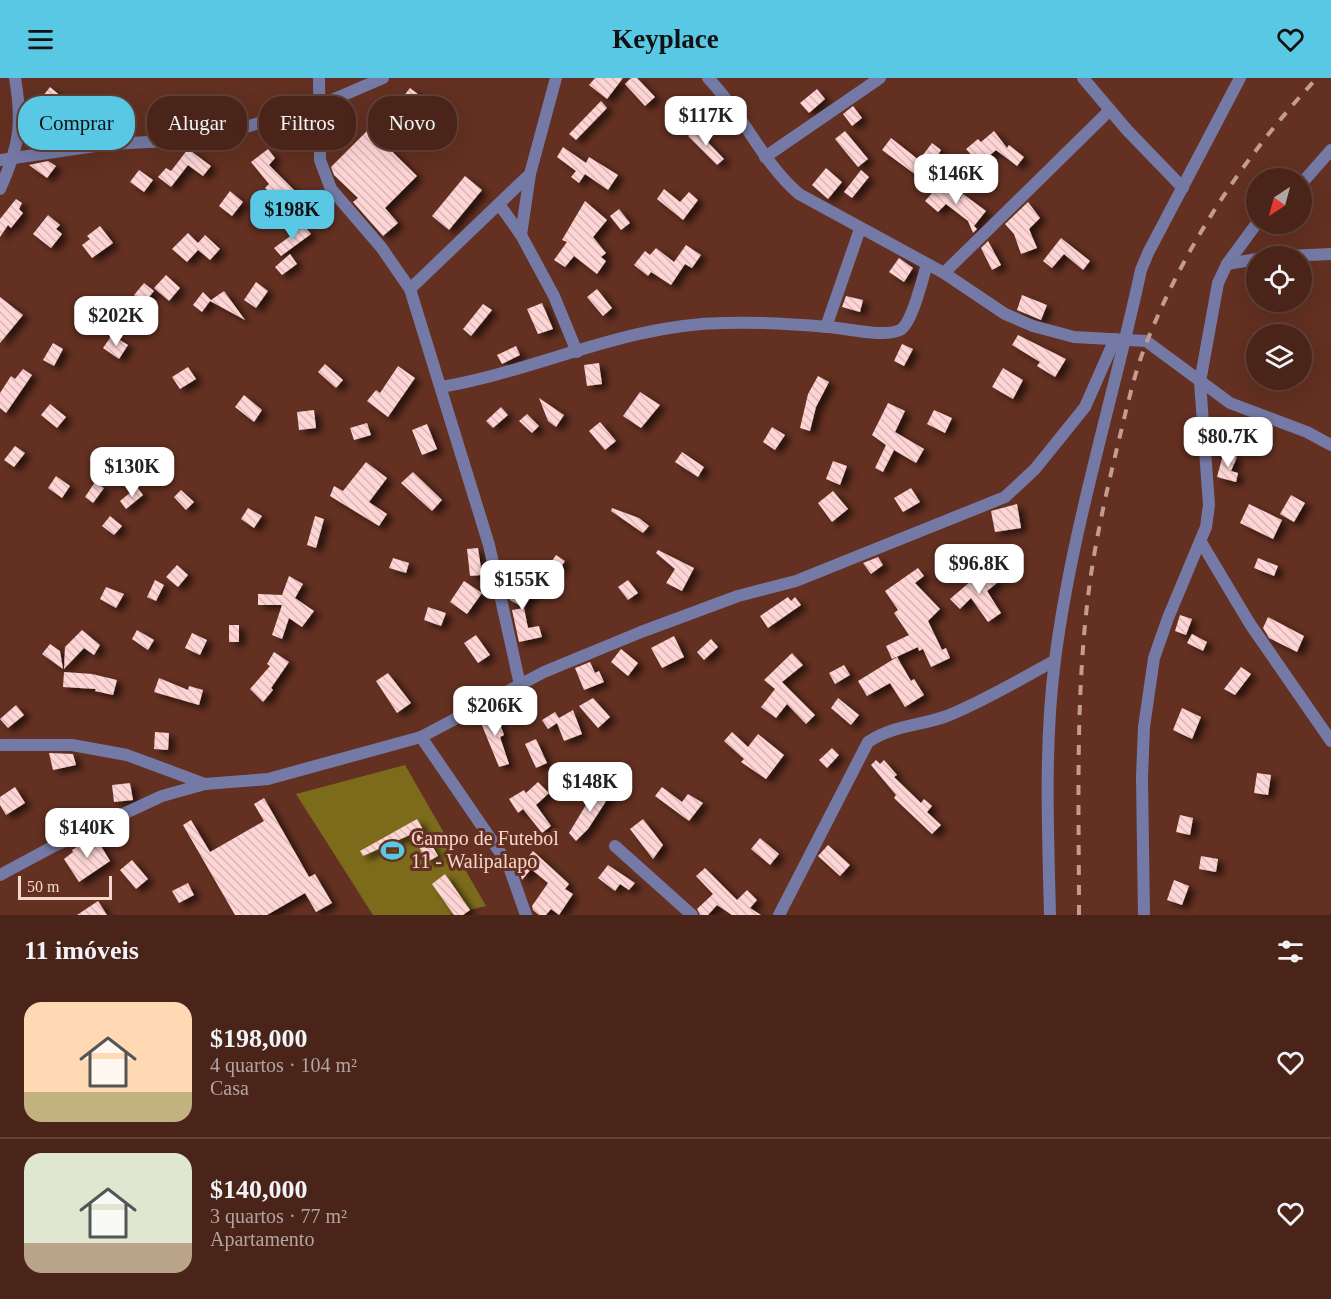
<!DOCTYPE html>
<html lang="pt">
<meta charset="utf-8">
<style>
body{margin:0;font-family:"Times New Roman",serif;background:#512c22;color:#f1f3f6;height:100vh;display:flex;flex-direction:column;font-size:22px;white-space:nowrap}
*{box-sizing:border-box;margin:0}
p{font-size:20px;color:#b2a4a2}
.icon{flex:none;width:33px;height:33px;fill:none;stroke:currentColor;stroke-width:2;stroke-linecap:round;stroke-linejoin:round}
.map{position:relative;height:837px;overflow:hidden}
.sheet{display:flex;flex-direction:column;background:#4a2419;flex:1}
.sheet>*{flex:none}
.guide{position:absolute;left:18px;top:18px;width:600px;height:54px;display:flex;gap:12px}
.needle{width:39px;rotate:216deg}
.controls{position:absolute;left:1246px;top:90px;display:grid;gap:12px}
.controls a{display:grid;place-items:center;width:66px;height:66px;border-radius:50%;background:#4a2419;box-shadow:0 6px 24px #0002,0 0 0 2px #614138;font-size:30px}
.scale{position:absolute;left:18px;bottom:15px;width:94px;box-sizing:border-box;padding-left:6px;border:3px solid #f7d7cd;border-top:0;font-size:16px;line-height:21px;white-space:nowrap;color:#f7d7cd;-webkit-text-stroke:4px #633021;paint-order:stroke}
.price{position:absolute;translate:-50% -51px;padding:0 14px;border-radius:12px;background:#fff;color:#222;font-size:20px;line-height:39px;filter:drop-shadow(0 2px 3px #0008)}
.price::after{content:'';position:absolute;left:50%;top:36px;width:18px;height:14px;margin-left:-9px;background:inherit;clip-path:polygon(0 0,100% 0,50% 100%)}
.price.selected{background:#59c8e5;color:#111}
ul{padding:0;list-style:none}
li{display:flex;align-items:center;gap:18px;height:150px;padding:0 24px}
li+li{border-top:2px solid #614138}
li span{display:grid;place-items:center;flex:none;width:168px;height:120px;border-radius:18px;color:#555}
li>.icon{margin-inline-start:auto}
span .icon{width:72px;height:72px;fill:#fffc;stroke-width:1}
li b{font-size:26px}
h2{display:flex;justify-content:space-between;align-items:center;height:72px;padding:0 24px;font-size:26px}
.tag{padding:0 21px;border-radius:24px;background:#4a2419;box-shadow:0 6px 24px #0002,0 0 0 2px #614138;font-size:21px;line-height:54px}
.tag.selected{background:#59c8e5;color:#111}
header{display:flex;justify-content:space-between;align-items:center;height:78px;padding:0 24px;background:#59c8e5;color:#111;font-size:27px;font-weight:800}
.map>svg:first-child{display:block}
.grass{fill:#7b6b1b}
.building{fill:url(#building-back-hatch);filter:url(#shadow)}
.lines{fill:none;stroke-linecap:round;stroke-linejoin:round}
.street{stroke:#747aa5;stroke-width:12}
.rail{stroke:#c39d91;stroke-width:4;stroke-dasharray:10 10;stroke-linecap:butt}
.labels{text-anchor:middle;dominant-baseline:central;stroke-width:6;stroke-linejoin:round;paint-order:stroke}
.poi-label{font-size:20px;fill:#f7d7cd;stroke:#633021;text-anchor:start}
</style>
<header><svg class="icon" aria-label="menu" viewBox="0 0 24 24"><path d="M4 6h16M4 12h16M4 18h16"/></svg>Keyplace<svg class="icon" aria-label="heart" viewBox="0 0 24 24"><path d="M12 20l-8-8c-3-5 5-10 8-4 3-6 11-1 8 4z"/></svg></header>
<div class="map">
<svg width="1331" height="837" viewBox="0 0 1331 837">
<defs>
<pattern id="building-back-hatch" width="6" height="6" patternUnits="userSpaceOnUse" patternTransform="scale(1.5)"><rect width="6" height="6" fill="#fed5d5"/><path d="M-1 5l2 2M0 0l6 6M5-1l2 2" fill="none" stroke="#dab7b7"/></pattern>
<filter id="shadow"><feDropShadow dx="6" dy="4" stdDeviation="3" flood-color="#0009"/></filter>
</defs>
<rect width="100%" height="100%" fill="#633021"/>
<!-- grass -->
<path class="grass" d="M405 687 486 828 449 837H373L296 716Z"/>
<!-- building -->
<g class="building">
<path d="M595 0H623L607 21 589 7Z"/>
<path d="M631 0H637L655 19 645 28 625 6Z"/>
<path d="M50 9 63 20 50 37 36 27Z"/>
<path d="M410 10 432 27 414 50 392 33Z"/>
<path d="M817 11 825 21 809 35 800 25Z"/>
<path d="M70 21 94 37 88 46 62 28Z"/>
<path d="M601 23 607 30 576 62 569 56Z"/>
<path d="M853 28 862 40 852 48 843 36Z"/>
<path d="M369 51 417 98 385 130 398 145 383 158 353 124 358 120 334 97 331 89Z"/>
<path d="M696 52 724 81 717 87 688 58Z"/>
<path d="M845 53 868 81 858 89 835 61Z"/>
<path d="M994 53 1007 70 1009 67 1024 79 1017 88 996 72 980 86 966 71 978 61 981 64Z"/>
<path d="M891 60 919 82 932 65 941 72 938 77 947 85 927 105 882 72Z"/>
<path d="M563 69 586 85 589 79 618 97 608 112 585 96 579 105 571 99 576 93 557 79Z"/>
<path d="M188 71 211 88 203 98 188 87 171 109 158 99 166 90 171 93Z"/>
<path d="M268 71 275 80 269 87 297 115 284 128 265 110 269 106 251 84Z"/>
<path d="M48 83 56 88 47 100 29 87Z"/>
<path d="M826 90 842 104 828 121 812 107Z"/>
<path d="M139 92 153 102 144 114 130 104Z"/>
<path d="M861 92 869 99 852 120 844 114Z"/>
<path d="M465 98 482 112 449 152 432 138Z"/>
<path d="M941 105 960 121 963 116 986 133 974 148 969 143 977 151 973 155 968 143 946 126 938 134 925 123Z"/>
<path d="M664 111 680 124 689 114 698 122 683 142 657 121Z"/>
<path d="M230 113 243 124 232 138 219 128Z"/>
<path d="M16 121 22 125 19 131 23 135 11 150 8 147 0 159V141Z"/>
<path d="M585 123 607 142 593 159 606 175 601 179 606 183 597 196 574 178 565 189 554 182 567 164 562 162Z"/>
<path d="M1028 124 1040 140 1029 151 1037 170 1021 176 1014 156 1005 146Z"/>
<path d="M619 131 630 145 621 152 610 138Z"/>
<path d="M48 137 60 147 56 151 62 156 51 170 33 156Z"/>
<path d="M100 148 113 165 92 180 82 167 90 161 87 158Z"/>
<path d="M304 148 311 156 281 178 274 170Z"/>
<path d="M188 155 198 165 205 157 220 171 210 182 198 172 187 184 172 171Z"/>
<path d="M1061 160 1090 183 1083 192 1064 176 1052 190 1043 183Z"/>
<path d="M988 163 1001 187 992 192 981 170Z"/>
<path d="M686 167 701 177 692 190 685 186 671 207 651 194 648 198 634 187 645 173 650 177 656 170 674 184Z"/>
<path d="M290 176 297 186 282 197 275 189Z"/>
<path d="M899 180 913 190 904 204 889 194Z"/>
<path d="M166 197 180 210 169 223 154 210Z"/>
<path d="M256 204 268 213 256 230 244 222Z"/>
<path d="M144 205 154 213 144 225 134 217Z"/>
<path d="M597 211 612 230 603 238 587 219Z"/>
<path d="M224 213 245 242 210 223 202 234 193 227 203 214 211 222Z"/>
<path d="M1022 217 1047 227 1041 242 1017 232Z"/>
<path d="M846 218 863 222 860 234 842 229Z"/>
<path d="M0 219 23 237 0 265Z"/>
<path d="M542 225 553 251 538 256 527 231Z"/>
<path d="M483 226 492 232 471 258 463 251Z"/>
<path d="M112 257 128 267 119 281 103 270Z"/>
<path d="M1018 257 1066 281 1055 299 1037 288 1040 284 1012 267Z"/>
<path d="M53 265 63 271 54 288 43 282Z"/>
<path d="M902 266 913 271 904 288 894 283Z"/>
<path d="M516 268 520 277 502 286 497 277Z"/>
<path d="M599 285 602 306 587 308 584 287Z"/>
<path d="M325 286 343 302 336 310 318 294Z"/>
<path d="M398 288 415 300 388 339 367 323 376 312 380 315Z"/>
<path d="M188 289 196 301 180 311 172 299Z"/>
<path d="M1003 290 1023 302 1013 321 992 309Z"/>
<path d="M23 291 32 297 6 335 0 330V315L11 298 15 301Z"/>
<path d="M818 298 829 304 816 329 810 353 800 350 808 316Z"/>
<path d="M640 314 660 327 641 350 623 338Z"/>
<path d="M244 317 262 332 254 344 235 329Z"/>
<path d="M539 320 564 337 556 349 548 343Z"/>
<path d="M888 325 905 333 895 354 924 371 916 385 894 372 883 394 875 390 886 367 872 357Z"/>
<path d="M50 326 66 339 57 350 41 337Z"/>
<path d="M501 329 508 337 493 350 486 343Z"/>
<path d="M314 332 316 350 299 352 297 334Z"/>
<path d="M934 332 952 340 945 355 927 346Z"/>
<path d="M527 336 539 348 532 355 519 343Z"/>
<path d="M600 344 616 363 605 372 589 353Z"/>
<path d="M367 345 371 357 354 362 350 350Z"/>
<path d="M427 346 437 371 422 377 412 352Z"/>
<path d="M772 349 785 357 775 372 763 364Z"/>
<path d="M15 368 25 375 14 389 4 382Z"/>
<path d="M1224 373 1237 379 1231 393 1238 395 1236 404 1217 399Z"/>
<path d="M682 374 704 389 698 399 675 384Z"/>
<path d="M141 378 156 388 150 397 135 388Z"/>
<path d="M833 383 847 388 840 407 826 401Z"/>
<path d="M366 384 387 400 369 424 387 436 379 448 330 418 334 408 343 413Z"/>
<path d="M413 394 442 422 432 433 401 405Z"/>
<path d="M56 398 70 408 62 420 48 410Z"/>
<path d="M95 404 104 410 93 425 85 419Z"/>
<path d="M137 409 143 417 126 431 120 423Z"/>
<path d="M911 410 920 424 903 434 894 420Z"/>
<path d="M181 412 194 424 186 432 174 419Z"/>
<path d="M833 413 848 431 832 444 818 425Z"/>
<path d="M1291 417 1305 425 1294 444 1280 436Z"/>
<path d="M1017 426 1021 450 995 454 991 433Z"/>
<path d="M1249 426 1282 442 1273 461 1240 445Z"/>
<path d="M248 430 262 438 254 450 241 441Z"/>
<path d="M612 430 639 440 649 448 643 455 611 433Z"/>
<path d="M110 438 122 448 114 457 102 448Z"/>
<path d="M315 438 324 441 316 470 307 467Z"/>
<path d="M478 470 482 497 470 498 467 471Z"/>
<path d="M658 472 694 490 682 513 666 505 675 491 656 475Z"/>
<path d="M556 477 565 483 553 501 544 494Z"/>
<path d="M878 479 883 487 871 496 863 485Z"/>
<path d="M393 480 409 485 406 495 389 490Z"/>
<path d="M1258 480 1278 488 1274 498 1254 490Z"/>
<path d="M177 487 188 497 178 509 166 499Z"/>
<path d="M918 490 924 498 915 505 940 531 928 543 942 572 946 570 950 580 931 589 923 571 919 573 918 569 892 581 886 568 909 557 894 535 898 532 885 513Z"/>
<path d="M986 490 997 505 987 513 1001 535 988 544 971 520 960 531 950 521Z"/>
<path d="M289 498 303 506 295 520 314 533 302 549 289 540 282 561 272 557 282 527H258V516L282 517Z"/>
<path d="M509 500 534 513 524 530 528 550 539 548 542 559 519 564 512 532 524 530 510 522 506 506Z"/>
<path d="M155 502 164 507 156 523 147 519Z"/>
<path d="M628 502 638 515 628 522 618 509Z"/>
<path d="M464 503 482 515 467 536 450 524Z"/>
<path d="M106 509 124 516 116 530 100 521Z"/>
<path d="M788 519 791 523 795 519 801 527 768 550 760 538Z"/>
<path d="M428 529 446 535 441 548 424 542Z"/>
<path d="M1180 537 1192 541 1186 557 1175 553Z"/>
<path d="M1268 539 1304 558 1297 574 1269 560 1263 550Z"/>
<rect x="229" y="547" width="10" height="17"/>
<path d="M82 552 100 567 94 577 84 570 64 591 65 569Z"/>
<path d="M137 552 154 562 148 572 132 561Z"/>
<path d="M192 555 207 562 200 577 185 570Z"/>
<path d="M1192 556 1207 564 1203 573 1187 565Z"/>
<path d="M476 557 490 577 478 585 464 565Z"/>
<path d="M674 558 684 579 662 590 651 570Z"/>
<path d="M711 561 718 569 704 582 697 574Z"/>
<path d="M50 566 60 573 63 591 42 576Z"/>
<path d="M621 571 638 585 628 598 611 584Z"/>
<path d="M274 574 289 584 271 610 273 612 263 624 250 611 270 588 267 586Z"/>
<path d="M792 575 803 587 782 604 815 637 806 646 787 626 776 640 761 629 775 611 764 602Z"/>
<path d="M897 579 911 603 914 601 924 617 905 629 890 605 867 618 858 603Z"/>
<path d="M590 584 595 595 599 593 604 604 584 612 575 590Z"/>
<path d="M844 587 850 597 835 606 829 595Z"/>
<path d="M1241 589 1251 596 1235 617 1224 611Z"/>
<path d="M64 594 92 596 117 602 113 617 95 613 96 611 63 609Z"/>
<path d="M388 595 411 625 397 635 376 603Z"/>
<path d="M159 600 188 612 189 608 203 612 199 627 154 614Z"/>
<path d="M593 620 610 639 598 650 579 628Z"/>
<path d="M838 620 859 637 851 647 831 630Z"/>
<path d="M16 627 24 637 8 650 0 641Z"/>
<path d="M1182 630 1201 639 1192 661 1173 652Z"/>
<path d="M573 632 582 656 564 663 557 645 548 651 542 642 555 634 559 640Z"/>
<path d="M495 633 504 657 500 659 509 686 499 689 479 640Z"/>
<path d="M155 654 169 655 168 672 154 671Z"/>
<path d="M732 654 748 669 758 656 784 677 766 701 741 684 744 681 724 663Z"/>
<path d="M536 661 547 685 536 690 525 666Z"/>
<path d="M832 670 839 677 827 690 819 682Z"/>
<path d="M49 675 73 676 76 687 53 692Z"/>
<path d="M876 682 880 686 884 682 897 697 894 699 921 725 924 721 932 728 927 734 941 747 932 756 894 720 896 717 871 687Z"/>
<path d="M1257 695 1271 697 1268 717 1254 715Z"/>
<path d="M538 704 549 715 536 727 551 748 542 755 523 731 518 735 509 721 524 712 526 715Z"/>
<path d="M130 705 133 722 114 724 112 707Z"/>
<path d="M598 707 610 717 588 751 576 763 569 755Z"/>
<path d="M15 709 25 725 6 737 0 727V719Z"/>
<path d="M662 709 682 724 688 716 703 725 689 743 655 718Z"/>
<path d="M264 720 309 799 315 796 332 825 316 834 305 815 267 837H235L183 747 191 742 210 774 264 743 254 726Z"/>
<path d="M1180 737 1193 740 1190 757 1176 754Z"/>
<path d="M417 741 438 778 427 784 412 756 363 778 360 773Z"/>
<path d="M643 741 663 767 653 781 630 751Z"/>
<path d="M95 758 110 783 79 804 64 781 73 774 72 772Z"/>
<path d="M760 760 779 776 770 787 751 771Z"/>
<path d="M828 767 850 787 840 798 818 778Z"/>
<path d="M533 773 569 806 565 811 573 816 559 837 551 831 546 837H539L533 832 532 828 548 805 531 791 522 802 519 791Z"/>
<path d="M1201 778 1218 781 1216 794 1199 791Z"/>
<path d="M132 782 148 801 136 811 120 792Z"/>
<path d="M608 787 635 805 629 812 620 806 615 813 598 800Z"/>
<path d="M705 790 737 822 747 812 757 822 750 830 761 837H732L717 827 708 837H700L697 831 713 816 696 798Z"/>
<path d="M445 796 470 832 463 837H454L432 806Z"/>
<path d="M1174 802 1189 808 1182 827 1167 822Z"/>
<path d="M188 805 194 817 179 825 172 813Z"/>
<path d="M98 823 107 837H77Z"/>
</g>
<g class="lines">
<!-- street -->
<g class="street">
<path d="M319 0 320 82 331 111 381 169 410 211 489 467 520 607"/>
<path d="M556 0 530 96 521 157 554 218 577 274"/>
<path d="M708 0C743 36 761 83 799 116L944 195 1005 236 1033 248 1074 259 1146 263 1230 325 1307 354 1331 367"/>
<path d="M1083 0 1127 52 1183 110"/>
<path d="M765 79 880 0"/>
<path d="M0 82 109 66 189 62 232 53 318 28 383 0"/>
<path d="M1302 105 1331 72"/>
<path d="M0 111C19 69 23 46 15 0"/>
<path d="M499 126 521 157"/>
<path d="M1287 178 1331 176"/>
<path d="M1227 186 1257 181"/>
<path d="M944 195 1110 32"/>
<path d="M410 211 530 96"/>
<path d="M826 249 860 151"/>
<path d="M441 309C536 293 626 246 724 245 758 244 794 246 828 249 846 250 884 260 900 252 912 246 923 199 927 186"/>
<path d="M1201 464 1250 546 1331 663"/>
<path d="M421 659 544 594 641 554 738 518 796 503 1005 419 1035 391 1085 329 1115 261"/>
<path d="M0 667H72L127 677 205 706"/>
<path d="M615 768 692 837"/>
<path d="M0 797 54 768 162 718 205 706 268 701 421 659 508 786 526 837"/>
<path d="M779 837 868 664C893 647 920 648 947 638 984 623 1019 602 1054 583"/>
<path d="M1050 837C1048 753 1044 666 1055 582 1072 450 1113 322 1141 192L1148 175 1240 0"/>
<path d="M1144 837 1142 699 1144 649 1154 580 1168 540 1206 449 1209 427 1200 304 1218 205 1227 186 1257 145"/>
</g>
<!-- rail -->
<path class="rail" d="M1079 837C1079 729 1075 618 1089 511 1095 464 1106 416 1117 370 1126 334 1134 294 1148 261 1187 164 1246 76 1317 0"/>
</g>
<!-- icons -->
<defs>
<symbol id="stadium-bare" viewBox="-9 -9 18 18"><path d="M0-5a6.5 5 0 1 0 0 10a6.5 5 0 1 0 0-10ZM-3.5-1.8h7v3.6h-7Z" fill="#59c8e5" stroke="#633021" stroke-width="2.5" paint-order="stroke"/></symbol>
</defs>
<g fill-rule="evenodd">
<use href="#stadium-bare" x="376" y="756" width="33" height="33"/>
</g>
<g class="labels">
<!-- poi labels -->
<g class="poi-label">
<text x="411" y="760">Campo de Futebol<tspan x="411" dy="23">11 - Walipalapo</tspan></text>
</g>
</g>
</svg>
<div class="controls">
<a><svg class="needle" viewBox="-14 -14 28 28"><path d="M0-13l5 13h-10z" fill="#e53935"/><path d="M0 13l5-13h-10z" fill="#b2a4a2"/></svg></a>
<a><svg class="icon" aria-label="locate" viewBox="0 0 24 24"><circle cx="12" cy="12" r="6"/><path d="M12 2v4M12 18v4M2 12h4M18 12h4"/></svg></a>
<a><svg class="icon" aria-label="layers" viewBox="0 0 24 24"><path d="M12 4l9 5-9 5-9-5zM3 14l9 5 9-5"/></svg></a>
</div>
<div class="scale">50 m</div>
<b class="price" style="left:706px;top:69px">$117K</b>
<b class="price" style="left:956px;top:127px">$146K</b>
<b class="price selected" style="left:292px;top:163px">$198K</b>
<b class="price" style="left:116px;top:269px">$202K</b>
<b class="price" style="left:1228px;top:390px">$80.7K</b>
<b class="price" style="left:132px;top:420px">$130K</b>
<b class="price" style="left:979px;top:517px">$96.8K</b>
<b class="price" style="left:522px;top:533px">$155K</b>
<b class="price" style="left:495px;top:659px">$206K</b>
<b class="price" style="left:590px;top:735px">$148K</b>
<b class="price" style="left:87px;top:781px">$140K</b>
<div class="guide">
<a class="tag selected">Comprar</a>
<a class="tag">Alugar</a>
<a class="tag">Filtros</a>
<a class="tag">Novo</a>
</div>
</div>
<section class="sheet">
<h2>11 imóveis<svg class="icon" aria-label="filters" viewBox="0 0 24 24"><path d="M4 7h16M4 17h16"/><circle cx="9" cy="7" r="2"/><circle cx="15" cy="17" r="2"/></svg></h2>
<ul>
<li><span style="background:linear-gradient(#ffd9b3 75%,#c2b280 0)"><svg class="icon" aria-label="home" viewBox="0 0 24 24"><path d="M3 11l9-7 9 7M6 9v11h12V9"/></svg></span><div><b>$198,000</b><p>4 quartos · 104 m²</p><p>Casa</p></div><svg class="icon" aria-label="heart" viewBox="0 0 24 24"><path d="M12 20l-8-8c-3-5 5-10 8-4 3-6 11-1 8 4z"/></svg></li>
<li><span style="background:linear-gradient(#dfe7d0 75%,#b9a48a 0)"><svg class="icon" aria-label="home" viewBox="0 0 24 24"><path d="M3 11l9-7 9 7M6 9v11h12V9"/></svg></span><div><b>$140,000</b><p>3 quartos · 77 m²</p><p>Apartamento</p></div><svg class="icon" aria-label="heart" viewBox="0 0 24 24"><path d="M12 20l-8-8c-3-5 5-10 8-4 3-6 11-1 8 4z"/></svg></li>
</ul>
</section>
